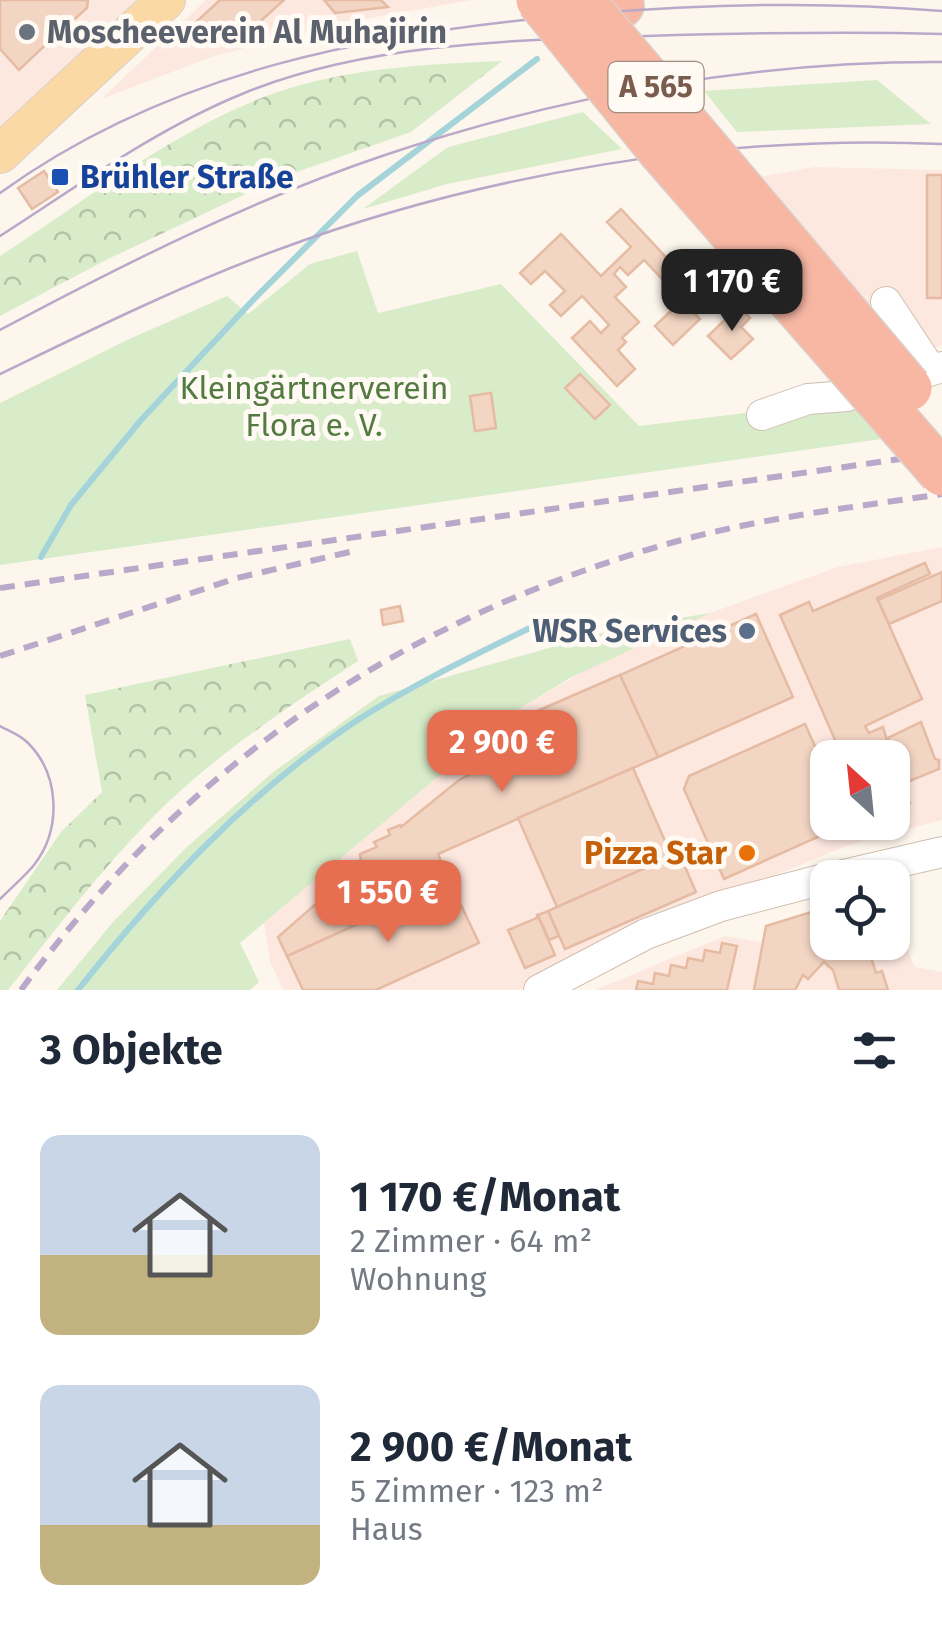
<!DOCTYPE html>
<html lang="de">
<meta charset="utf-8">
<style>
body{margin:0;font-family:"Fira Sans",sans-serif;background:#f6f6f7;color:#1f2937;height:100vh;display:flex;flex-direction:column;font-size:38px;white-space:nowrap}
*{box-sizing:border-box;margin:0}
p{font-size:32px;color:#747a83}
.icon{flex:none;width:55px;height:55px;fill:none;stroke:currentColor;stroke-width:2;stroke-linecap:round;stroke-linejoin:round}
.map{position:relative;height:990px;overflow:hidden}
.details{display:flex;flex-direction:column;background:#fff;flex:1}
.details>*{flex:none}
.needle{width:65px;rotate:333deg}
.fabs{position:absolute;left:810px;top:740px;display:grid;gap:20px}
.fabs a{display:grid;place-items:center;width:100px;height:100px;border-radius:20px;background:#fff;box-shadow:0 2px 8px #0004;font-size:50px}
.price{position:absolute;translate:-50% -85px;padding:0 22px;border-radius:20px;background:#e76f51;color:#fff;font-size:32px;line-height:65px;filter:drop-shadow(0 2px 5px #0008)}
.price::after{content:'';position:absolute;left:50%;top:60px;width:30px;height:22px;margin-left:-15px;background:inherit;clip-path:polygon(0 0,100% 0,50% 100%)}
.price.active{background:#222;color:#fff}
ul{padding:0;list-style:none}
li{display:flex;align-items:center;gap:30px;height:250px;padding:0 40px}
li span{display:grid;place-items:center;flex:none;width:280px;height:200px;border-radius:20px;color:#555}
li>.icon{margin-inline-start:auto}
span .icon{width:120px;height:120px;fill:#fffc;stroke-width:1}
li b{font-size:42px}
h2{display:flex;justify-content:space-between;align-items:center;height:120px;padding:0 40px;font-size:42px}
.map>svg:first-child{display:block}
.commercial{fill:#fde8e0;fill-rule:evenodd}
.green{fill:#d8ecc9}
.forest{fill:url(#forest-crowns)}
.lines{fill:none;stroke-linecap:round;stroke-linejoin:round}
.stream{stroke:#a5d3da;stroke-width:6}
.building{fill:#f3d5c3;stroke:#e6bba3;stroke-width:2.5}
.minor-casing{stroke:#d1beb0;stroke-width:32}
.major-casing{stroke:#dad1cd;stroke-width:40}
.highway-casing{stroke:#dad1cd;stroke-width:48}
.minor{stroke:#fff;stroke-width:30}
.major{stroke:#fbd9a5;stroke-width:38}
.highway{stroke:#f7b7a3;stroke-width:45}
.tram{stroke:#b9a8c9;stroke-width:2.5}
.rail{stroke:#b9a8c9;stroke-width:6;stroke-dasharray:15 10;stroke-linecap:butt}
.highway-bridge-casing{stroke:#dad1cd;stroke-width:48;stroke-linecap:butt}
.highway-bridge{stroke:#f7b7a3;stroke-width:45}
.worship-dot{fill:#6b7280;stroke:#fffaf3;stroke-width:4}
.transit-dot{fill:#1a4fb4;stroke:#fffaf3;stroke-width:4}
.service-dot{fill:#5c6f8a;stroke:#fffaf3;stroke-width:4}
.food-dot{fill:#e8710a;stroke:#fffaf3;stroke-width:4}
.labels{text-anchor:middle;dominant-baseline:central;stroke-width:10;stroke-linejoin:round;paint-order:stroke}
.shield{fill:#fffaf3;stroke:#a28b7f;stroke-width:2.5}
.shield-label{font-size:30px;font-weight:bold;fill:#7a5c4d}
.worship-label{font-size:32px;font-weight:bold;fill:#5b616d;stroke:#fffaf3;text-anchor:start}
.transit-label{font-size:32px;font-weight:bold;fill:#164399;stroke:#fffaf3;text-anchor:start}
.park-label{font-size:32px;fill:#537a41;stroke:#fffaf3}
.service-label{font-size:32px;font-weight:bold;fill:#4e5e75;stroke:#fffaf3;text-anchor:end}
.food-label{font-size:32px;font-weight:bold;fill:#c56008;stroke:#fffaf3;text-anchor:end}
</style>
<div class="map">
<svg width="942" height="990" viewBox="0 0 942 990">
<defs>
<pattern id="forest-crowns" width="20" height="18" patternUnits="userSpaceOnUse" patternTransform="scale(2.5)"><rect width="20" height="18" fill="#d8ecc9"/><path d="M2 6a3 3 0 1 1 6 0M12 15a3 3 0 1 1 6 0" fill="none" stroke="#b4c2a5"/></pattern>
</defs>
<rect width="100%" height="100%" fill="#fdf6ec"/>
<!-- commercial -->
<g class="commercial">
<path d="M0 0H143L0 130Z"/>
<path d="M206 0H471L348 22 217 55 101 99Z"/>
<path d="M815 167 942 170V345L900 362 754 178Z"/>
<path d="M942 547V820L846 846 622 939 518 990H283L270 962 264 923 483 735 517 710 628 646 710 613 838 567ZM828 758H892V822H828Z"/>
<path d="M827 907 828 942H892L893 918 915 967 942 972V990H595L725 936 763 943 766 926Z"/>
</g>
<!-- green -->
<g class="green">
<path d="M877 80 931 124 737 132 704 91Z"/>
<path d="M583 112 622 149 447 184 363 209 448 147Z"/>
<path d="M357 251 378 313 501 284 639 426 761 411 862 407 888 438 0 565V403L127 340 227 296 248 314 310 264Z"/>
<path d="M710 613 570 678 517 710 240 943 259 982 250 990H57L113 922 188 846 272 773 379 696 620 628Z"/>
</g>
<!-- forest -->
<g class="forest">
<path d="M502 61 411 132 277 179 104 261 0 316V256C88 199 176 128 275 93 347 68 427 64 502 61Z"/>
<path d="M350 639 358 661C286 708 212 757 151 819 99 872 54 931 8 990H0V921L61 832 102 792 85 695Z"/>
</g>
<g class="lines">
<!-- stream -->
<g class="stream">
<path d="M41 557 71 505 141 420 254 299 357 196 537 59"/>
<path d="M78 990C159 888 250 791 359 719 417 682 481 652 542 622"/>
</g>
</g>
<!-- building -->
<g class="building">
<path d="M0 0H88L87 8 67 26 61 19 51 29 56 35 19 70 0 49Z"/>
<path d="M220 0H284L244 36 171 45Z"/>
<path d="M324 0H381L388 7 335 13Z"/>
<path d="M44 171 58 192 32 209 18 188Z"/>
<rect x="927" y="175" width="15" height="123"/>
<path d="M621 209 707 301 694 313 700 319 673 345 655 326 675 307 673 304 680 298 644 260 628 275 620 267 614 274 626 287 615 297 639 322 622 338 626 342 618 350 635 369 617 386 572 338 590 321 601 333 609 325 582 296 561 316 550 305 565 291 545 271 531 284 520 273 561 234 601 276 631 247 607 222Z"/>
<path d="M729 264 763 301 755 308 747 299 739 306 726 293 734 285 722 272Z"/>
<path d="M739 306 750 318 741 327 753 339 731 359 708 336Z"/>
<path d="M580 374 610 405 595 419 565 388Z"/>
<path d="M491 393 496 428 475 431 470 396Z"/>
<path d="M925 563 930 574 877 598 922 699 865 726 869 733 883 727 888 744 843 758 780 615 809 602 813 611Z"/>
<path d="M942 572V601L889 624 878 600Z"/>
<path d="M400 606 403 621 383 625 381 610Z"/>
<path d="M756 614 793 697 658 757 620 675Z"/>
<path d="M620 675 658 757 438 854 450 882 351 927 334 888 351 880 346 866 361 860 360 854 377 847 374 842 390 835 388 830 400 825 401 827 459 780 485 767 484 764 493 757 538 737 528 715Z"/>
<path d="M921 722 935 759 939 760V769L902 784 910 803 901 807 904 813 892 818V758H883L893 753 888 738Z"/>
<path d="M805 724 828 775V822L849 823 724 879 684 789 689 776Z"/>
<path d="M633 768 672 857 557 907 518 818Z"/>
<path d="M679 853 696 892 565 949 548 911Z"/>
<path d="M450 882 479 943 376 990H303L287 956Z"/>
<path d="M334 888 351 927 287 956 278 937Z"/>
<path d="M828 907V942H866L876 973 882 971 888 990H839L833 970 824 962 808 979 803 975 795 990H754L766 926Z"/>
<path d="M548 911 559 936 549 940 538 915Z"/>
<path d="M537 914 555 955 525 968 508 930 537 918Z"/>
<path d="M722 943 737 946 727 990H636L638 981 653 984 655 973 669 976 671 965 686 968 688 958 703 961 705 950 720 953Z"/>
</g>
<g class="lines">
<defs>
<g id="minor">
<path d="M886 302 931 370"/>
<path d="M762 415 808 399 847 396 942 367"/>
<path d="M830 878 942 852"/>
<path d="M539 990 646 934 721 906 828 878"/>
</g>
<path id="major" d="M0 154 166 0"/>
<path id="highway" d="M617 0 621 5"/>
</defs>
<!-- minor casing -->
<use href="#minor" class="minor-casing"/>
<!-- major casing -->
<use href="#major" class="major-casing"/>
<!-- highway casing -->
<use href="#highway" class="highway-casing"/>
<!-- minor -->
<use href="#minor" class="minor"/>
<!-- major -->
<use href="#major" class="major"/>
<!-- highway -->
<use href="#highway" class="highway"/>
<!-- tram -->
<g class="tram">
<path d="M0 193C171 69 380 31 586 14 704 4 824 1 942 11"/>
<path d="M0 236C78 186 156 129 242 94 365 43 514 40 646 36 745 33 843 31 942 34"/>
<path d="M0 330C124 264 251 200 385 155 563 95 754 61 942 62"/>
<path d="M0 374C91 330 182 285 277 250 484 173 721 134 942 144"/>
<path d="M0 726C9 731 20 735 27 742 60 774 62 829 34 865 24 877 11 888 0 899"/>
</g>
<!-- rail -->
<g class="rail">
<path d="M0 588 942 453"/>
<path d="M0 656 237 578 354 551"/>
<path d="M21 990C186 766 394 624 660 546 751 519 848 508 942 494"/>
</g>
<defs>
<g id="highway-bridge">
<path d="M539 0 661 151 942 473"/>
<path d="M581 0 909 388"/>
</g>
</defs>
<!-- highway-bridge casing -->
<use href="#highway-bridge" class="highway-bridge-casing"/>
<!-- highway-bridge -->
<use href="#highway-bridge" class="highway-bridge"/>
</g>
<!-- markers -->
<circle class="worship-dot" cx="27" cy="32" r="10"/>
<rect class="transit-dot" x="50" y="167" width="20" height="20" rx="5"/>
<circle class="service-dot" cx="747" cy="631" r="10"/>
<circle class="food-dot" cx="747" cy="853" r="10"/>
<g class="labels">
<!-- shield labels -->
<rect class="shield" x="608.5" y="62" width="95" height="50" rx="8"/>
<g class="shield-label">
<text x="656" y="87">A 565</text>
</g>
<!-- worship labels -->
<g class="worship-label">
<text x="47" y="32">Moscheeverein Al Muhajirin</text>
</g>
<!-- transit labels -->
<g class="transit-label">
<text x="80" y="177">Brühler Straße</text>
</g>
<!-- park labels -->
<g class="park-label">
<text x="314" y="388">Kleingärtnerverein<tspan x="314" dy="37">Flora e. V.</tspan></text>
</g>
<!-- service labels -->
<g class="service-label">
<text x="727" y="631">WSR Services</text>
</g>
<!-- food labels -->
<g class="food-label">
<text x="727" y="853">Pizza Star</text>
</g>
</g>
</svg>
<div class="fabs">
<a><svg class="needle" viewBox="-14 -14 28 28"><path d="M0-13l5 13h-10z" fill="#e53935"/><path d="M0 13l5-13h-10z" fill="#747a83"/></svg></a>
<a><svg class="icon" aria-label="locate" viewBox="0 0 24 24"><circle cx="12" cy="12" r="6"/><path d="M12 2v4M12 18v4M2 12h4M18 12h4"/></svg></a>
</div>
<b class="price active" style="left:732px;top:334px">1 170 €</b>
<b class="price" style="left:502px;top:795px">2 900 €</b>
<b class="price" style="left:388px;top:945px">1 550 €</b>
</div>
<section class="details">
<h2>3 Objekte<svg class="icon" aria-label="filters" viewBox="0 0 24 24"><path d="M4 7h16M4 17h16"/><circle cx="9" cy="7" r="2"/><circle cx="15" cy="17" r="2"/></svg></h2>
<ul>
<li><span style="background:linear-gradient(#c9d6e8 60%,#c2b280 0)"><svg class="icon" aria-label="home" viewBox="0 0 24 24"><path d="M3 11l9-7 9 7M6 9v11h12V9"/></svg></span><div><b>1 170 €/Monat</b><p>2 Zimmer · 64 m²</p><p>Wohnung</p></div></li>
<li><span style="background:linear-gradient(#c9d6e8 70%,#c2b280 0)"><svg class="icon" aria-label="home" viewBox="0 0 24 24"><path d="M3 11l9-7 9 7M6 9v11h12V9"/></svg></span><div><b>2 900 €/Monat</b><p>5 Zimmer · 123 m²</p><p>Haus</p></div></li>
</ul>
</section>
